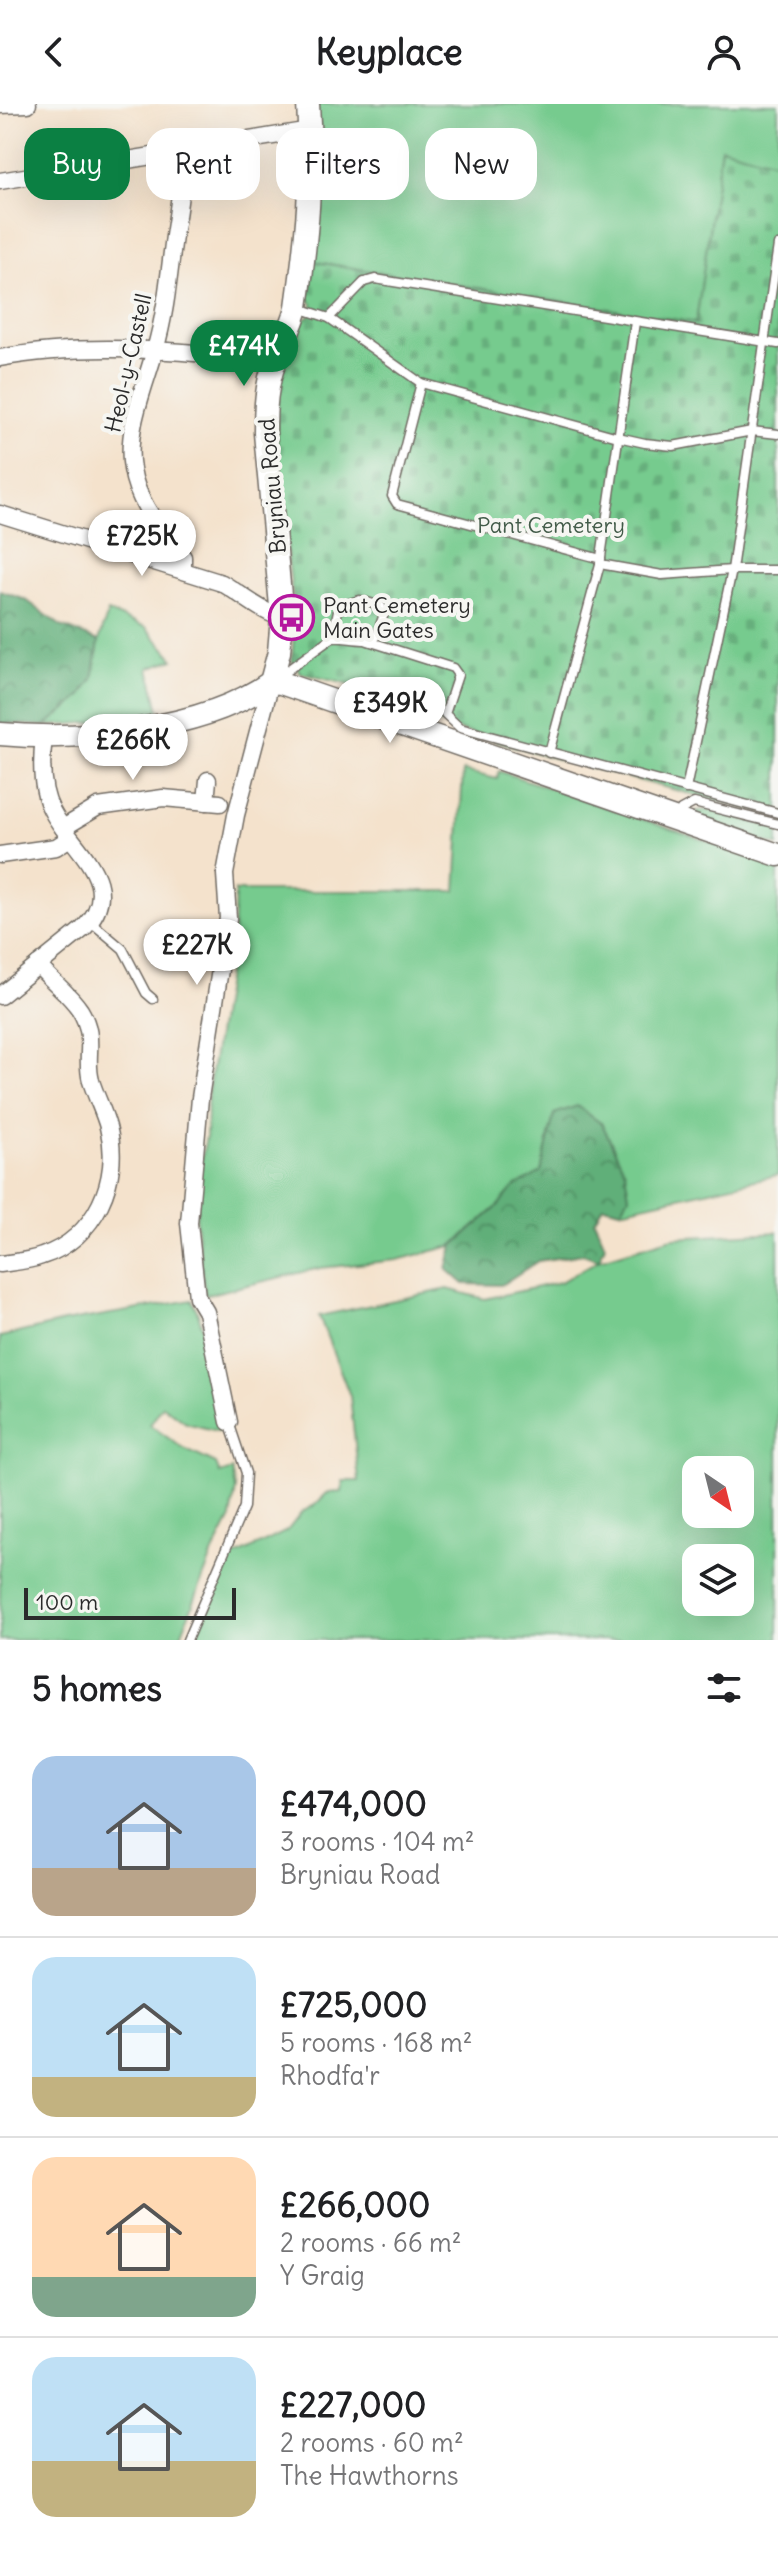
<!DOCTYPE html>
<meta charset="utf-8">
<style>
body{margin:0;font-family:Delius,sans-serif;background:#f2f2f2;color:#202124;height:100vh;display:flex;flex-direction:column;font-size:30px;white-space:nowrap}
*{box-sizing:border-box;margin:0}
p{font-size:26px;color:#757577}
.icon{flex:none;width:44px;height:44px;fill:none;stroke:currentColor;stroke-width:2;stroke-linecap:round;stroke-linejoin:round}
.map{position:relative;height:1536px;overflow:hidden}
.side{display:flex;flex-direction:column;background:#fff;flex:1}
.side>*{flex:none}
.hud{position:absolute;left:24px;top:24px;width:730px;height:72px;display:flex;gap:16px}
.needle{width:52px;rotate:145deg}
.tools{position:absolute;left:682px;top:1352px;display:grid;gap:16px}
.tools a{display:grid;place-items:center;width:72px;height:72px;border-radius:16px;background:#fff;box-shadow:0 8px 32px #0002;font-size:40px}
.scale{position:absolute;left:24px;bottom:20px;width:212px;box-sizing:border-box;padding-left:8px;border:4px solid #2b2b2b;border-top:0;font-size:22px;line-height:28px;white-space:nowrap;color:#2b2b2b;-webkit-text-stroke:6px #f6f6f2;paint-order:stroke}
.price{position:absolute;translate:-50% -68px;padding:0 18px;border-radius:28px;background:#fff;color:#222;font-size:26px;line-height:52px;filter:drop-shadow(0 2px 4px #0008)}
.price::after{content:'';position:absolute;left:50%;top:48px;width:24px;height:18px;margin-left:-12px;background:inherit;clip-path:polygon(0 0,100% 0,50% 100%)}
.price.on{background:#0b8043;color:#fff}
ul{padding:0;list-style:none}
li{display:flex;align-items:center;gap:24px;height:200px;padding:0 32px}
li+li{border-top:2px solid #e0e0e0}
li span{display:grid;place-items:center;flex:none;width:224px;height:160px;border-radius:24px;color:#555}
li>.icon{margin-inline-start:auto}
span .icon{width:96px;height:96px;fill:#fffc;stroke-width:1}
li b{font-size:34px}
h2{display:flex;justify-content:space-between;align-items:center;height:96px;padding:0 32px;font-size:34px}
.tag{padding:0 28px;border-radius:24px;background:#fff;box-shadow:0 8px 32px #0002;font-size:28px;line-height:72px}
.tag.on{background:#0b8043;color:#fff}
header{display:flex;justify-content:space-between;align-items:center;height:104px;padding:0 32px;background:#fff;font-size:36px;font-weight:700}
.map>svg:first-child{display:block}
.green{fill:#76cb8e;stroke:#507b5c;stroke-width:2;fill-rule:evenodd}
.forest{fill:url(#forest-crowns);stroke:#466d52;stroke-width:2}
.cemetery{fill:url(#cemetery-stones);stroke:#507b5c;stroke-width:2}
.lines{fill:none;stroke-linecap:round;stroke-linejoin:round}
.lane-casing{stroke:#716b63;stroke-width:11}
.street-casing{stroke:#716b63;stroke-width:19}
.secondary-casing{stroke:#716b63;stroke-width:25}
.lane{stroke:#fff;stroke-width:8}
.street{stroke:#fff;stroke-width:16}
.secondary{stroke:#fff;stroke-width:22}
.labels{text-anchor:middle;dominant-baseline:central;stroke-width:8;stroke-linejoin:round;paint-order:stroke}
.street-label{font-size:22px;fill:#2b2b2b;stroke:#f6f6f2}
.park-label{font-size:22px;fill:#425b49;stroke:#f6f6f2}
.poi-label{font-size:22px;fill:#2b2b2b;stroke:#f6f6f2;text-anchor:start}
</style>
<header><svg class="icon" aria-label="back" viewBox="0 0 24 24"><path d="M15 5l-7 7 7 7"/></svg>Keyplace<svg class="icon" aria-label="person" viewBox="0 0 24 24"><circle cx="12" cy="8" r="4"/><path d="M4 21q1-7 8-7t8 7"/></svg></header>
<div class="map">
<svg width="778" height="1536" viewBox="0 0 778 1536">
<defs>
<pattern id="forest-crowns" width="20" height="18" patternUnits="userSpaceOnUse" patternTransform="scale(2)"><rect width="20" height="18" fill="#60af79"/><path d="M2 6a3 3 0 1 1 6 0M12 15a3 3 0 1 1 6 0" fill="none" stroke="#4f8f63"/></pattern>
<pattern id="cemetery-stones" width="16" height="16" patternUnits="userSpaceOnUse" patternTransform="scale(2)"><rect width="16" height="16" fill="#76cb8e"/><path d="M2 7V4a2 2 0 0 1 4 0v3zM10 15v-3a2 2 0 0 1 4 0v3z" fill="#66ae7b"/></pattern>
</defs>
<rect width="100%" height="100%" fill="#f6f6f2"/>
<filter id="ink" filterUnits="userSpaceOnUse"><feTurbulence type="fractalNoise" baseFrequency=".0125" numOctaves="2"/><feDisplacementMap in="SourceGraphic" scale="16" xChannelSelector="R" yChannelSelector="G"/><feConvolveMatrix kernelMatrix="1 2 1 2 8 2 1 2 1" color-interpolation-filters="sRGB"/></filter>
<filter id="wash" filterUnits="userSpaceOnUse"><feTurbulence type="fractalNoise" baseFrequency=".006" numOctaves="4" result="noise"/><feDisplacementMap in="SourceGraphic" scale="32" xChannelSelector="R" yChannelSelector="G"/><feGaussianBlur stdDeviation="1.8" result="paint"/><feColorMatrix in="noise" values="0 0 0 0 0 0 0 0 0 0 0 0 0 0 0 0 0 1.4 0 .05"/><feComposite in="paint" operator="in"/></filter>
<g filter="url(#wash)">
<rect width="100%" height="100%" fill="#f4e2cc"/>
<!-- green -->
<g class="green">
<path d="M316 0H778V59L721 44 696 219 315 158 323 66Z"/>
<path d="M108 508 146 523 174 555 149 564 159 607 97 618 45 622 81 593 93 575 99 537Z"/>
<path d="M463 667 497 675 499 667 778 761V1071L621 1106 591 1090 496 1104 452 1142 397 1156 320 1164 205 1191 196 1118 199 1068 206 1033 208 988 233 832 235 787H456Z"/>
<path d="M708 706 778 724V742L693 714 697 707Z"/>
<path d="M778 1128V1536H191L226 1457 287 1427 302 1408 315 1401 327 1389 342 1388 343 1377H359L350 1292 319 1212 448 1185 485 1195 560 1178 599 1156 672 1134ZM696 1366H740V1410H696ZM696 1454H740V1498H696Z"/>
<path d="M192 1196 198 1209 215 1269 209 1278 213 1281 225 1329 186 1319 163 1302 150 1321 184 1345 216 1360 220 1370 232 1366 236 1385 231 1414 213 1449 179 1536H0V1233L64 1218Z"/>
</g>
<!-- forest -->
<g class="forest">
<path d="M0 487 26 496 61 522 99 537 93 575 81 593 45 622 0 619Z"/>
<path d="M577 1002 602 1020 625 1067 629 1092 621 1106 603 1102 594 1116 605 1141 599 1156 583 1150 538 1157 501 1181 464 1180 447 1165 453 1142 496 1104 513 1084 541 1068 554 1010Z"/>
</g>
<!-- cemetery -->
<path class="cemetery" d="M721 43 778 59V713L554 654 450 623 389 595 346 580 301 569 292 557 295 512 283 415 275 311 279 272 304 215 310 211 313 200 308 195 315 158 696 219Z"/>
</g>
<g filter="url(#ink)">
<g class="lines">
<defs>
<g id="lane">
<path d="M299 204 329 214 421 279 618 333 645 339 673 342 752 327 778 330"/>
<path d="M329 214 364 178 375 175 778 240"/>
<path d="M421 279 392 392 397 400 601 455"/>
<path d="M600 460 662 471 732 466H778"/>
<path d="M368 537 453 564 458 571 445 610 460 624 778 709"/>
<path d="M278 573 332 534 339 502 360 496 381 502 384 510 376 533C364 540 346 532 332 534"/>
<path d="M549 649 600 460 635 218"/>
<path d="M686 685 732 466 778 141"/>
<path d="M677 715 681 706 694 699 778 720"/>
<path d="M91 818 123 845 146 889 153 895"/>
<path d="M187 1536 244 1403 246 1369 229 1318"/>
</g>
<g id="street">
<path d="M0 1 28 0"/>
<path d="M180 47C184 76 178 104 174 132 169 170 166 209 155 246 145 283 125 326 132 365 138 402 162 425 183 453V466"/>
<path d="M0 77 310 26"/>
<path d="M0 254C63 242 142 244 206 250 229 252 252 253 274 261"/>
<path d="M0 410 222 479C238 488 267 512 282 513"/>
<path d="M206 698 208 676"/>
<path d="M63 724 98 703 163 694 220 699"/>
<path d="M0 751 56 743 70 734"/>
<path d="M0 892 83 825C128 780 72 746 52 707 40 685 41 657 44 633"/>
<path d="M0 1160C14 1158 29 1157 42 1152 95 1135 122 1075 108 1023 104 1008 96 993 91 977 84 951 97 934 80 906 69 889 51 877 38 861"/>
<path d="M229 1318 206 1208 197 1193 189 1119 200 994 228 814 225 770 236 711 271 578"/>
</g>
<g id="secondary">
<path d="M271 578 279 548 282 513 265 329C265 304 266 281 275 258 282 239 293 222 297 203 307 132 313 72 308 0"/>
<path d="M271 578 281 579 778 751"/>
<path d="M0 630C82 637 202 627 271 578"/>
</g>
</defs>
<!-- lane casing -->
<use href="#lane" class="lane-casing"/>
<!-- street casing -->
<use href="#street" class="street-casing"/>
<!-- secondary casing -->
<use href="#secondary" class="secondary-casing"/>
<!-- lane -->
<use href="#lane" class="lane"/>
<!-- street -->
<use href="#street" class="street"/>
<!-- secondary -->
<use href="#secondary" class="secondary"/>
</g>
</g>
<!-- icons -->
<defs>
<symbol id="bus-ring" viewBox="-11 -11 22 22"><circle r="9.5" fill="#f6f6f2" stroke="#b5179e" stroke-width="1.5"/><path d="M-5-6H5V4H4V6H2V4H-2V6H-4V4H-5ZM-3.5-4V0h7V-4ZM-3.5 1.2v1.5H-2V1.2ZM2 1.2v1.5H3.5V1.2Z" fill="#b5179e"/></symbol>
</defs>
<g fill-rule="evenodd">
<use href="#bus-ring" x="266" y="488" width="51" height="51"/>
</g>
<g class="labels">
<!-- street labels -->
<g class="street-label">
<text transform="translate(128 259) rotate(-77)">Heol-y-Castell</text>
<text transform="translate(272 382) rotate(-95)">Bryniau Road</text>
</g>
<!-- park labels -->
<g class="park-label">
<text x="551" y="421">Pant Cemetery</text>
</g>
<!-- poi labels -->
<g class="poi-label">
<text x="323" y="501">Pant Cemetery<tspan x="323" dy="25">Main Gates</tspan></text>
</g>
</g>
</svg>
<div class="tools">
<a><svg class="needle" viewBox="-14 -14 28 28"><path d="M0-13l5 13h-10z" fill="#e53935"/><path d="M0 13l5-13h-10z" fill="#757577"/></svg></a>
<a><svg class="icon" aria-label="layers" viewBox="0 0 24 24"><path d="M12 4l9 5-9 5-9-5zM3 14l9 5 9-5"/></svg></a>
</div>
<div class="scale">100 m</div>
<b class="price on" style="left:244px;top:284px">£474K</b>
<b class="price" style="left:142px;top:474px">£725K</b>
<b class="price" style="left:390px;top:641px">£349K</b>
<b class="price" style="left:133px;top:678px">£266K</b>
<b class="price" style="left:197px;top:883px">£227K</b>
<div class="hud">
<a class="tag on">Buy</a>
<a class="tag">Rent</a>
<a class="tag">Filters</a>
<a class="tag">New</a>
</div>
</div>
<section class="side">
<h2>5 homes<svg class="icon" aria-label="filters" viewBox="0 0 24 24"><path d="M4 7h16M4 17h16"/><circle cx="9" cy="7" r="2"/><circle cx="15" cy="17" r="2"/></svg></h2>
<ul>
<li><span style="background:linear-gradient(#a9c7e8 70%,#b9a48a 0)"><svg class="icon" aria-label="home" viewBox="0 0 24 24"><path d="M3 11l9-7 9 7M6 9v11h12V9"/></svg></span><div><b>£474,000</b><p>3 rooms · 104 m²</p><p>Bryniau Road</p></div></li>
<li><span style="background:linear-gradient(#bfe0f5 75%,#c2b280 0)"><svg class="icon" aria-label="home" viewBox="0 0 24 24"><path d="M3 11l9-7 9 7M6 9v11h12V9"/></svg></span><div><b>£725,000</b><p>5 rooms · 168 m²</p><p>Rhodfa'r</p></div></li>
<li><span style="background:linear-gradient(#ffd9b3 75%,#7fa58c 0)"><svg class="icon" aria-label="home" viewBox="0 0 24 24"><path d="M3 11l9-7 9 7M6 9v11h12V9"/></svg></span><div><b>£266,000</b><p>2 rooms · 66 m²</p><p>Y Graig</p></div></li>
<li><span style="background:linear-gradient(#bfe0f5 65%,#c2b280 0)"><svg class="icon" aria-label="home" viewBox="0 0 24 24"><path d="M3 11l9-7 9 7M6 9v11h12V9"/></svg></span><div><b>£227,000</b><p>2 rooms · 60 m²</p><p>The Hawthorns</p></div></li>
</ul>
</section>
